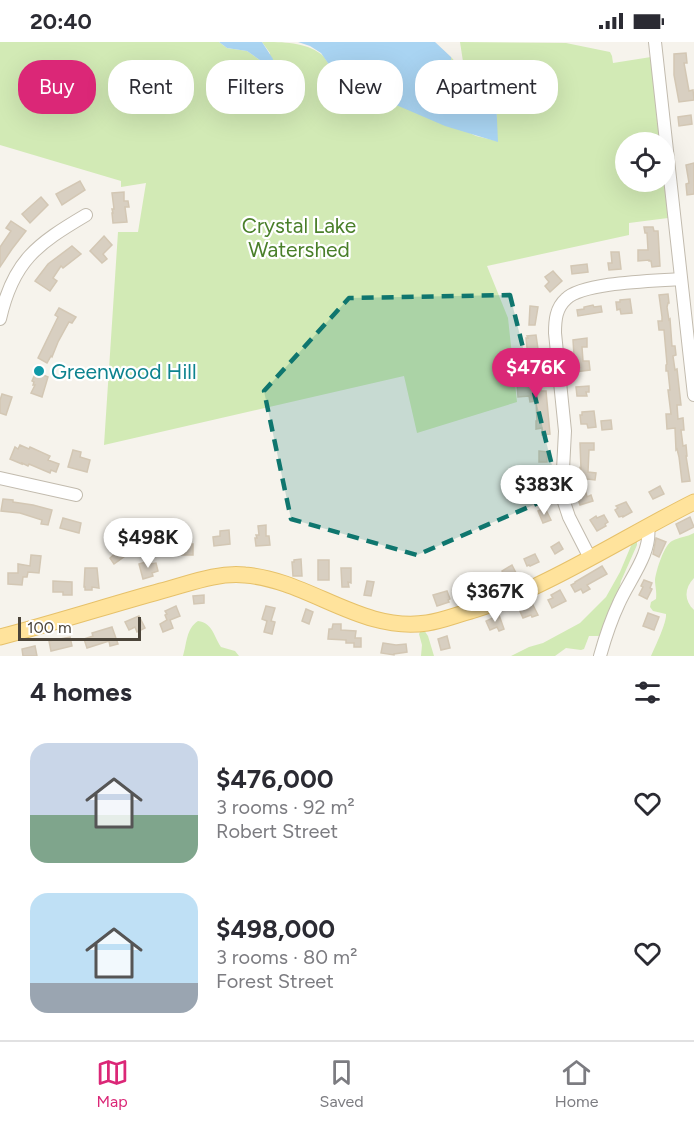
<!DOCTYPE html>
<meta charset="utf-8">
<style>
body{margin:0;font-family:Figtree,sans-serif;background:#f7f7f7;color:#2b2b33;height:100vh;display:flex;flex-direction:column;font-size:22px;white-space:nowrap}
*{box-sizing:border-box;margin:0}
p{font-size:20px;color:#7c7c81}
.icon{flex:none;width:33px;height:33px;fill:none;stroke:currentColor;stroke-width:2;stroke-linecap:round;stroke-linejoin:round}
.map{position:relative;height:614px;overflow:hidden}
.details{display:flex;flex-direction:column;background:#fff;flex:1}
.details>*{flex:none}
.banner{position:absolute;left:18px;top:18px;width:658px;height:54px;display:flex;gap:12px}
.fabs{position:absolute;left:615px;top:90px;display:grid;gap:12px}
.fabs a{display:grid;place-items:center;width:60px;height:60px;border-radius:50%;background:#fff;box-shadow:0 6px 24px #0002;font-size:30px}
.scale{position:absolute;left:18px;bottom:15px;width:123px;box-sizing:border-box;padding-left:6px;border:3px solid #4b4439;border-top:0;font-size:16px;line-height:21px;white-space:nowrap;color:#4b4439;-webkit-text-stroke:4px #fff;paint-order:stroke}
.price{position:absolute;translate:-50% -51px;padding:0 14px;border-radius:21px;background:#fff;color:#222;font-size:20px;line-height:39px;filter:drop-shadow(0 2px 3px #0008)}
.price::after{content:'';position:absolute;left:50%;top:36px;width:18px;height:14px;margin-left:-9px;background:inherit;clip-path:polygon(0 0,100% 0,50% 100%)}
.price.selected{background:#db2777;color:#fff}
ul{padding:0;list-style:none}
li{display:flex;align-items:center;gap:18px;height:150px;padding:0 30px}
li span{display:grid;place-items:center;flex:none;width:168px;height:120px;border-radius:18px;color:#555}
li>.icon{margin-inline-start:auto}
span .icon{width:72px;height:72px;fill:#fffc;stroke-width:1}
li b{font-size:26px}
h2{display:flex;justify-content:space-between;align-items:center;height:72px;padding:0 30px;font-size:26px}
.chip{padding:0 21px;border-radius:24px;background:#fff;box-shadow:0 6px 24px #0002;font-size:21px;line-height:54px}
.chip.selected{background:#db2777;color:#fff}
.status{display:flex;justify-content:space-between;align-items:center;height:42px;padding:0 30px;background:#fff;direction:ltr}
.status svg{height:16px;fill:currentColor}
.tab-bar{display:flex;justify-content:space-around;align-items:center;height:84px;border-top:2px solid #e1e1e2;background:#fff;font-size:16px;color:#7c7c81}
.tab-bar a{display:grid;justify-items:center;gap:3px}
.tab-bar .selected{color:#db2777}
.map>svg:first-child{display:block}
.green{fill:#d2eab5}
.water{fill:#a9d4f2}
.building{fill:#d8cfc1;stroke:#d3c7b4;stroke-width:1.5}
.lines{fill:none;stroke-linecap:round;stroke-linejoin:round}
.minor-casing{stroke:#c2bbae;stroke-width:14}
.major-casing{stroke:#e6c16a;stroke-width:17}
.minor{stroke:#fff;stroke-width:12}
.major{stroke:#ffe39c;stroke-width:15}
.marked{fill:#0f766e;fill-opacity:0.2;stroke:#0f766e;stroke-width:4.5;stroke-dasharray:12 8;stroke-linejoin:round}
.culture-dot{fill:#0f9aa8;stroke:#fff;stroke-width:2}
.labels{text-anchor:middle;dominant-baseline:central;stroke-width:4.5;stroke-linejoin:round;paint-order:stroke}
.park-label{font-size:21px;fill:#4a7f2a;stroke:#fff}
.culture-label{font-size:21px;fill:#0d838f;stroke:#fff;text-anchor:start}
</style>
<div class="status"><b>20:40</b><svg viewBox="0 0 49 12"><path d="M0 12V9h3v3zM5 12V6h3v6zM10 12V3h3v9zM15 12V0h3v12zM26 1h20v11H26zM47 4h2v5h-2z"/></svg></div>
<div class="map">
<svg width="694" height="614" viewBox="0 0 694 614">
<rect width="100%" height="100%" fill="#f6f3ec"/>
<!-- green -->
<g class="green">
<path d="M0 0H219L227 6 247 9 267 23 270 11 262 0C283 0 305 0 321 12 325 15 327 20 330 24L476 94 497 99 496 56C485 32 466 63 454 30 452 25 451 21 451 15L458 23 464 26 460 0 566 1 610 10 612 14 613 21 651 15 660 100H626V140H664L668 176 629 181V193L487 224 508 276 517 360 417 391 404 334 104 403 118 190H138L146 141 121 145V139L0 103Z"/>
<path d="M694 491V536C684 546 684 559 694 568V614H651C655 605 667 580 666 572L653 569 650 565 651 560 656 557C657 550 655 544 655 538 656 529 664 503 672 499 679 495 687 495 694 491Z"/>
<path d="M637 498V503L621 539 618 551 601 593 598 594H589L584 607 581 608 566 606 555 614H511L529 605 543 601 580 581 606 555 620 530 633 499Z"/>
<path d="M198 579C213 581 214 595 221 605L235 609 239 614H183C187 601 186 587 198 579Z"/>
<path d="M421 588H424L428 594 434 614H421L422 603 419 592Z"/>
</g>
<!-- water -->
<g class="water">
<path d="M219 0H262L273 17 272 22 267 23 247 9 227 6Z"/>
<path d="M298 0H435L451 15C451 21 452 24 454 30 455 33 456 37 458 40 467 55 486 36 496 56L498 100 445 84 359 47 342 35 330 24 321 11 310 4Z"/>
</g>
<!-- building -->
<g class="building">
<path d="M686 11 687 21H684L689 49 693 48 694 58 679 60 674 33V12Z"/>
<path d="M691 73 692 82 679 84 678 75Z"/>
<path d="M694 121V152L687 153 686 142 689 141 686 123Z"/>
<path d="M80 139 85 148 62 163 56 152Z"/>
<path d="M124 150V159H128L129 165H125L127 180 113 181 112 171H113L112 167H114L112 151Z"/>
<path d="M41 155 48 163 30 181 22 172Z"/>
<path d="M11 179 26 189 12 207 0 225V205L11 189 6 186Z"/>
<path d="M644 185H653L654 189H658L660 224 652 225 651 219H649V218L638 219V208H648L647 191H645Z"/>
<path d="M104 194 112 203 103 212 107 217 102 221 90 209Z"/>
<path d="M72 204 81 212 63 226 61 224 53 236 57 239 50 249 35 239 48 222Z"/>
<path d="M611 210H619L621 227 609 228 608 221H612Z"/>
<path d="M587 222 588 230 572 232 571 224Z"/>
<path d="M553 229 562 239 550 250 545 244 549 240 545 235Z"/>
<path d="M668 252 669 261H668L667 265 669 278 670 277 672 304H675L676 313 673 314 675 328 677 327 681 363H677L678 377 683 376 684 388H681L683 404 686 403 687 414H686L690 439 682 440 679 415 677 407 676 408 675 386 667 387 666 372H671L668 348H670L668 329H666V323L667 322 664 288H659L658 279H662V275L659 253Z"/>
<path d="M630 257 632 271 621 272 620 267 617 268 616 260H620V258Z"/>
<path d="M593 263 594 265 601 264 602 270 578 274 577 268 584 267V265Z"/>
<path d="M530 264 538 265 535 283H529Z"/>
<path d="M59 266 76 275 72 281 69 280 58 300 52 315 51 314 47 321 38 316 58 275 55 273Z"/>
<path d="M536 293 538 307H534L535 315H528L526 296H528L527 294Z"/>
<path d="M587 296V305H582L583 319H589L590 328 575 330 573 298Z"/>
<path d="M538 326 541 349H546L550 392 542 393V386L536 387V379H537L536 359 530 360 529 354 518 355 517 341 530 339 529 327Z"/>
<path d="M36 330 48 335 42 355 31 351 35 343H33L34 340 32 339Z"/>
<path d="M589 344V350H586L587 354H577L576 345Z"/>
<path d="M2 352 12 355 6 373 0 371V358Z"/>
<path d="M594 369 596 385 588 386 587 382H581L580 373H582V370Z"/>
<path d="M611 378 612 387 602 388 601 379Z"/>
<path d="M580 401H594V408H589L588 430 596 431 595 438 579 436 580 426 581 427Z"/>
<path d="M20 403 29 407 30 405 50 414 48 418 59 422 56 430 51 428 50 431 29 422 28 424 22 421V422L10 417 15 405 18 407Z"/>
<path d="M73 408 81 410 80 415 90 418 87 430 68 425Z"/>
<path d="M539 409 547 410V420H539Z"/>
<path d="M535 439H544L545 455H537V449H535Z"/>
<path d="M660 444 664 452 653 457 649 450Z"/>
<path d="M585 447 587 455 591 453 593 459 580 463 577 454 579 453 578 450Z"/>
<path d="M3 457 13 458V460L33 463 52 468 48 483 41 482 42 478 20 471 1 469Z"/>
<path d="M626 460 632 470 623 475V474L619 475 615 468 618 466 616 464Z"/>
<path d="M545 466 551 478 543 481 538 469Z"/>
<path d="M604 473 608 480 605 482 606 484 597 489 590 478 596 474 597 476Z"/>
<path d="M690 475 694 485 680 492 676 482Z"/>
<path d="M63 476 81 481 79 491 60 486Z"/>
<path d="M266 483V494H269L270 503 256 504 255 496H257L256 493H259L258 484Z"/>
<path d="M229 488 230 502 214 504 213 495 220 494V489Z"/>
<path d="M656 496 666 500 659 515 653 512Z"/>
<path d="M559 500 563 507 555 512 551 505Z"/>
<rect x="181" y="502" width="12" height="11"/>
<path d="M120 507 125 514 114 522 110 516Z"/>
<path d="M535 512 539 520 530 524 529 523 527 524 524 517Z"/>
<path d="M31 513 41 514 39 531 28 530 27 535H23L22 543 8 542V531H18V522L30 524Z"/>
<path d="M301 517 302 534H293L292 520H294V518Z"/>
<rect x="318" y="518" width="11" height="20"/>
<path d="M149 519 150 522 156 521 158 529 152 531 153 534 143 537 139 522Z"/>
<path d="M512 523 516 531 506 537 502 529Z"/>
<path d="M602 524 607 532 587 543 590 547 583 551 581 547 575 550 571 543 575 541V540Z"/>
<path d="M85 526H97L99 546 92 545V548H85V545H84Z"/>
<path d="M341 526H351V541L348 540 349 545H342Z"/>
<path d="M490 532 493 541 483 545 480 536Z"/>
<path d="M644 538 652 541 650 546 652 547 647 557 639 553 643 545 641 544Z"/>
<path d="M53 539 72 540V553H63V550H53Z"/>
<path d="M367 539 374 540 371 554 364 553Z"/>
<path d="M560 548 566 559 552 566 548 558 553 556 551 553Z"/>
<path d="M447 549 450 557 448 558 449 560 437 564 433 553Z"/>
<path d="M204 553V561L194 562 193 554Z"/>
<path d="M532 561 538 573 532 575 531 573 523 576 519 567Z"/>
<path d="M176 564 180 574 170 578 173 586 163 590 160 582 167 578 165 573 167 572 165 569Z"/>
<path d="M266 564 275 566 271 579 275 580 272 592 264 590 267 579 262 577Z"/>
<path d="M306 567 313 570 309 582 302 579Z"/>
<path d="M648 571 659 575 654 588 643 584Z"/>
<path d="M499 573 504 587 499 589 497 585 490 588 486 579Z"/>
<path d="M139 574 145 586 137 590 135 585 129 588 125 580Z"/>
<path d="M333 582H341V588L356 589 355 596H361V605H354V601H346V598L328 597 329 587H332Z"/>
<path d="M112 585 118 602 110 604 109 599 87 606 84 597 93 594 92 591Z"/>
<path d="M447 594 450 606 441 608 438 597Z"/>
<path d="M70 595 72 604 51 609 49 599Z"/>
<path d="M383 601 396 603 406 602 407 610 394 612V613L381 611Z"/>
<path d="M35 604 37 614H23L22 607Z"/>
</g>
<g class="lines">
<defs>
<g id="minor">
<path d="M655 0 694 353"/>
<path d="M0 277C13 219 37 202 86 173"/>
<path d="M0 436 76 453"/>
<path d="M590 516 569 475 563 457 562 447 565 389 555 291C555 278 556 266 566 257 583 240 655 239 680 237"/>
<path d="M600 614C605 596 611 578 619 561 629 538 652 511 648 485"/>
</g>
<path id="major" d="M0 595C54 581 107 564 161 549 188 542 217 530 245 533 309 538 361 591 427 581 442 579 456 573 471 569 493 562 517 554 538 543 591 518 642 486 694 460"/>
</defs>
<!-- minor casing -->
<use href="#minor" class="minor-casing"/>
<!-- major casing -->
<use href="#major" class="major-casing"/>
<!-- minor -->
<use href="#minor" class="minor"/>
<!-- major -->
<use href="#major" class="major"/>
</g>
<!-- marked area -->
<path class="marked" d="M510 253 559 452 417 513 291 477 264 349 349 256Z"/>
<!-- markers -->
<circle class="culture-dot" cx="39" cy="329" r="6"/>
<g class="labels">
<!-- park labels -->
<g class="park-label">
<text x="299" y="183">Crystal Lake<tspan x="299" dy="24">Watershed</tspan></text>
</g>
<!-- culture labels -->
<g class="culture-label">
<text x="51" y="329">Greenwood Hill</text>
</g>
</g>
</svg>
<div class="fabs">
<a><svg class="icon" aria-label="locate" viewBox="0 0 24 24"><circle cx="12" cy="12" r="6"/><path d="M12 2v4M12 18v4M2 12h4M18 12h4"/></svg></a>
</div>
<div class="scale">100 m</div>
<b class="price selected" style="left:536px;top:357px">$476K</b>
<b class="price" style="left:544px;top:474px">$383K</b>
<b class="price" style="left:148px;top:527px">$498K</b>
<b class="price" style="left:495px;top:581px">$367K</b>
<div class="banner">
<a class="chip selected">Buy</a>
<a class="chip">Rent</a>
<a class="chip">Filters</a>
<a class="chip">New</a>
<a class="chip">Apartment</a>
</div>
</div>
<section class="details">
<h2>4 homes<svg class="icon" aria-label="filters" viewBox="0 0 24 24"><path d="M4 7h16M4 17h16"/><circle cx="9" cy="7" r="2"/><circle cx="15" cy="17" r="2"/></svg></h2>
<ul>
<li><span style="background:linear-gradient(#c9d6e8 60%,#7fa58c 0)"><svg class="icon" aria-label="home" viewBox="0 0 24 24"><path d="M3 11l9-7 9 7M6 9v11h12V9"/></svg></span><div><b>$476,000</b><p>3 rooms · 92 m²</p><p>Robert Street</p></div><svg class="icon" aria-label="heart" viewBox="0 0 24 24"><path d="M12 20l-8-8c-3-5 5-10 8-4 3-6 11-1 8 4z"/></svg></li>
<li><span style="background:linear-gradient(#bfe0f5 75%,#9aa5b1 0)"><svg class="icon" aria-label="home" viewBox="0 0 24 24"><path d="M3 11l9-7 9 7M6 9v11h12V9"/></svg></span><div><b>$498,000</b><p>3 rooms · 80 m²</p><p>Forest Street</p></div><svg class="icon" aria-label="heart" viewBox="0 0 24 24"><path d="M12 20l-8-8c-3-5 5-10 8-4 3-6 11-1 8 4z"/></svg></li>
</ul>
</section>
<nav class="tab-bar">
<a class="selected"><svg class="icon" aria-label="map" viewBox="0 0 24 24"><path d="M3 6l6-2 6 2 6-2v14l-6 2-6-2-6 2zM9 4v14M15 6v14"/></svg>Map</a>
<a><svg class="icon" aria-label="saved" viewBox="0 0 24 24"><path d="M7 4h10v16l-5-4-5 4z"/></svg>Saved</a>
<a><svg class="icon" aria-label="home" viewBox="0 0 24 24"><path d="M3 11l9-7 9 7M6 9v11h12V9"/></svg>Home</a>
</nav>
